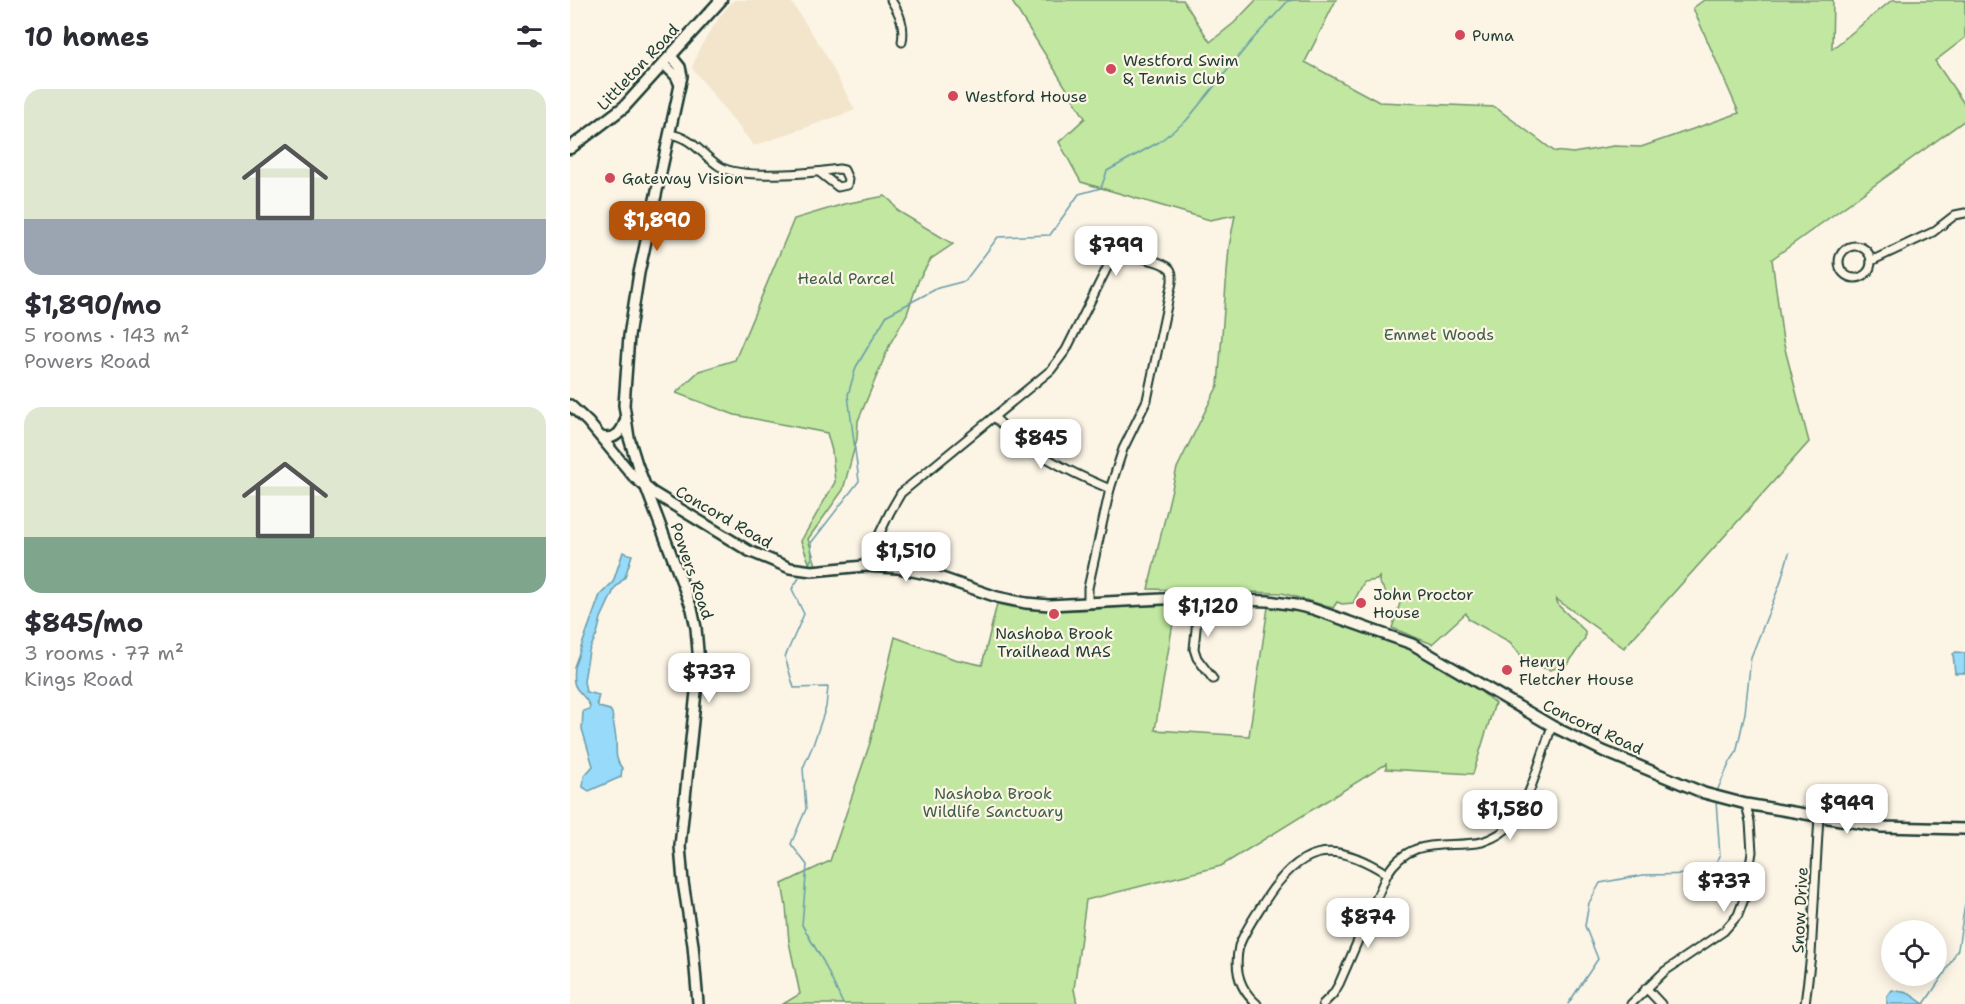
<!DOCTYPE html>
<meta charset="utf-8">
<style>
body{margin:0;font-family:"Shantell Sans",sans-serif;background:#f2f2f3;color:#2b2b33;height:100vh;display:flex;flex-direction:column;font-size:22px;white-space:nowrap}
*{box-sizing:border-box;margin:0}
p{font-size:20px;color:#7c7c81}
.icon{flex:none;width:33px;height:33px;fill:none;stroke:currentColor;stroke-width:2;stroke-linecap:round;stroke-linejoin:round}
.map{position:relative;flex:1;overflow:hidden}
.details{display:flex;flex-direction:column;background:#fff;width:570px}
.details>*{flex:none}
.buttons{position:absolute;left:1311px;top:920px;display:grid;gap:12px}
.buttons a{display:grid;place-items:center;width:66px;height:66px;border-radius:50%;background:#fff;box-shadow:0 3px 15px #0003;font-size:30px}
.price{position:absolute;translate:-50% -51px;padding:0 14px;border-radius:12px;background:#fff;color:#222;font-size:20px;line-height:39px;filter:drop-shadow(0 2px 3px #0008)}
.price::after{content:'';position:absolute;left:50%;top:36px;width:18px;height:14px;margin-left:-9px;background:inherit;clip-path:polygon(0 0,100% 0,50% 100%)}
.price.selected{background:#b45309;color:#fff}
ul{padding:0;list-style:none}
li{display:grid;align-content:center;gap:12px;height:318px;padding:0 24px}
li span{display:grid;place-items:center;height:186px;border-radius:18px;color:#555}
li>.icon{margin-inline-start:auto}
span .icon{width:108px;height:108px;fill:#fffc;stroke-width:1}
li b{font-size:26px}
h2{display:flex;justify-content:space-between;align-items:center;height:72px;padding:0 24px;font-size:26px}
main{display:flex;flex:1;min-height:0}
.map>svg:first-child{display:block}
.built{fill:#f2e5cc}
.green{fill:#c1e7a1;stroke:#70926a;stroke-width:1.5}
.water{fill:#97daf9;stroke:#679baa;stroke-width:1.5}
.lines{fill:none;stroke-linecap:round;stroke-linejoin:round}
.stream{stroke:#679baa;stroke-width:1.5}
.minor-casing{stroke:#1f3d34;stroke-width:11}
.secondary-casing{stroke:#1f3d34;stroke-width:14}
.primary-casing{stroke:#1f3d34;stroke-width:15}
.minor{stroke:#fcf5e5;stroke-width:7}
.secondary{stroke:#fcf5e5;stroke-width:9}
.primary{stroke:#fcf5e5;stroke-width:10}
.poi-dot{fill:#d1495b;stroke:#fcf5e5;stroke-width:2}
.labels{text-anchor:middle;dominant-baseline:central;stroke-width:4.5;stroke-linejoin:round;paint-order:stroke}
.poi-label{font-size:16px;fill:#1f3d34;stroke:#fcf5e5;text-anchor:start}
.street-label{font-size:16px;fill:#1f3d34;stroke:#fcf5e5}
.park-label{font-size:16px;fill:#3f5f4a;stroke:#fcf5e5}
</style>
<main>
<section class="details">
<h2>10 homes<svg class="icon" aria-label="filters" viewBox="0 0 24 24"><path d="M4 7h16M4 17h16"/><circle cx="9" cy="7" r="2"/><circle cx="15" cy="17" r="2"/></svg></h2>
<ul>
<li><span style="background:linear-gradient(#dfe7d0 70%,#9aa5b1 0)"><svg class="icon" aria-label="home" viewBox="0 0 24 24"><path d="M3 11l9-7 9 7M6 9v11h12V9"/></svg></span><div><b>$1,890/mo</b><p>5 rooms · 143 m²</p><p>Powers Road</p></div></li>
<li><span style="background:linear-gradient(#dfe7d0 70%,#7fa58c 0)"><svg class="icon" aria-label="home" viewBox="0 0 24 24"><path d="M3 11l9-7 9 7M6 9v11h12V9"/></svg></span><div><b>$845/mo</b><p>3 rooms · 77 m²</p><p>Kings Road</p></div></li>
</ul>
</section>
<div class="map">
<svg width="1395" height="1004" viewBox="0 0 1395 1004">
<rect width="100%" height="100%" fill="#fcf5e5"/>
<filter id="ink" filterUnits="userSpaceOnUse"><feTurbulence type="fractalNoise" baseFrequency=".0167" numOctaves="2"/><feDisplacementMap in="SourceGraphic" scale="12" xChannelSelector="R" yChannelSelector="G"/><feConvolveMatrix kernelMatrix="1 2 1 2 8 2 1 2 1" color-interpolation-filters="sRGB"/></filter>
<g filter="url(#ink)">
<!-- built -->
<path class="built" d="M164 0H220L253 50 285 110 184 146 122 68 129 49 150 16Z"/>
<!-- green -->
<g class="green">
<path d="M441 0H613L640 42 664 23 686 0H766L735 62 809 102 925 107 984 151 1003 153 1044 146 1071 147 1169 113 1123 8 1134 0H1263L1262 49 1322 0H1395V38L1365 61 1395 105V120L1202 259 1213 341 1239 442 1054 648 986 599 989 606 1015 631V638L998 664 980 670 956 662 940 642 898 619 896 613 862 644 822 628 833 594H817L809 582 810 576 807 580 794 582 783 603 772 604 767 602 763 608 712 593 578 589 607 468 648 385 659 247 665 215 640 220 511 182 489 142 515 118Z"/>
<path d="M315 196 322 202 328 211 383 244 361 259 349 279 337 314 320 344 288 421 287 439 273 490 238 539 246 565H240L231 541 265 482 262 451 257 433 165 415 106 393 129 371 165 360 224 219 274 204Z"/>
<path d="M427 604C487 619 546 604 606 605L585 730 679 736 698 607C756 612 839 645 889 675 902 683 913 694 925 703L903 774 816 769V764L651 866 516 900 504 989 507 1004H213L230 994 219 942 216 906 212 884 260 861 300 743 325 637 384 659 412 665Z"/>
</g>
<!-- water -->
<g class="water">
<path d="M53 552 62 555 55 577 45 588 31 618 27 634 19 651 14 681 16 692 29 695 27 703 29 707 40 710 42 713C43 721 45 730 46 739 47 750 44 759 52 768L51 777 19 791 13 787 14 776 23 766 12 729 13 711 19 709 20 706C11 687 1 695 4 667L30 595 43 582Z"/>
<path d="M1386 652 1395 653V673H1385L1383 654Z"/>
<path d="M1322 990 1338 993 1354 1004H1317V997Z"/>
</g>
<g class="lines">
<!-- stream -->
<g class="stream">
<path d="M239 563 242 558 241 543 289 481 278 395 286 367 317 315 368 288 395 281 428 237 480 235 509 194 531 188 537 171 589 142 616 121 682 40 718 1 723 0"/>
<path d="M229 578 222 589 234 614 215 657 224 688 258 687 256 707 243 745 233 768 236 809 221 844 237 865 232 925 253 961 273 1004"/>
<path d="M1147 791 1160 762 1166 753 1175 713 1181 657 1210 584 1219 553"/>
<path d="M998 1004 1028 959 1015 926 1019 903 1030 883 1073 875 1135 874 1145 864 1150 856 1146 801"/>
<path d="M1354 1004 1374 974 1388 949 1395 904"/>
</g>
<defs>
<g id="minor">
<path d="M321 0C330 14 335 26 332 42"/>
<path d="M99 134C122 137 131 154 149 166 171 180 242 173 269 169L274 170 278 179 277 185 268 187 249 172"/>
<circle cx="1285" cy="262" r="16"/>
<path d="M1301 261 1363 232 1385 215 1395 213"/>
<path d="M424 417C457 451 497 471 540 489"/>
<path d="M294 566 320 512 331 493 481 370 496 350 538 266 549 256C560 255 592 260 600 269 603 273 602 278 602 282L577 400 553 449 540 489 518 588V602"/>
<path d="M629 599 624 649 627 658 643 679"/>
<path d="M1076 988 1091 1004"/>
<path d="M687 1004C669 989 664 969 669 946 675 930 685 916 694 902 730 846 761 838 817 874"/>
<path d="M753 1004 763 994 769 984 817 874C841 835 875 849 912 842 924 838 935 832 943 822 959 802 973 751 982 726"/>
<path d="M1061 1004 1095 971 1154 931 1168 915 1174 899 1182 852 1180 822 1176 804"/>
<path d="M1235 1004 1241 955 1249 816"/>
</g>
<g id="secondary">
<path d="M101 56 110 67 112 76 69 273 59 336 54 405 59 438 67 464 122 609 126 628 129 663 110 846 113 882 123 945 128 1004"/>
<path d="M94 64 106 76 110 85"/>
<path d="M0 405 18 422 64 477 82 492 179 551 220 568 242 571 294 566 328 568 366 576 427 597 456 603 479 605 611 598 698 601 725 605 743 609 842 644 982 726 1033 751 1134 793 1176 804 1312 827 1395 829"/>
<path d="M31 437C44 440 51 434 55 421"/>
</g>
<path id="primary" d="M0 148 54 107 151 0"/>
</defs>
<!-- minor casing -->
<use href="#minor" class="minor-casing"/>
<!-- secondary casing -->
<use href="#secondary" class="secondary-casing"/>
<!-- primary casing -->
<use href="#primary" class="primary-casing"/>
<!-- minor -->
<use href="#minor" class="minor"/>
<!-- secondary -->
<use href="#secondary" class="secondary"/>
<!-- primary -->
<use href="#primary" class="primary"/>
</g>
</g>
<!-- markers -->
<g class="poi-dot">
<circle cx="890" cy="35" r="6"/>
<circle cx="541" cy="69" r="6"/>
<circle cx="383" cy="96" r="6"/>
<circle cx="40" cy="178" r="6"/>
<circle cx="791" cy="603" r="6"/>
<circle cx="484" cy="614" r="6"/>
<circle cx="937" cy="670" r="6"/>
</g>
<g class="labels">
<!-- poi labels -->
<g class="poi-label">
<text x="902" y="35">Puma</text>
<text x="553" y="60">Westford Swim<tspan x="553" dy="18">&amp; Tennis Club</tspan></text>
<text x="395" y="96">Westford House</text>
<text x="52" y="178">Gateway Vision</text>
<text x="803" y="594">John Proctor<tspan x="803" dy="18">House</tspan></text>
<text x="484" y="633" text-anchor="middle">Nashoba Brook<tspan x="484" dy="18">Trailhead MAS</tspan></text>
<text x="949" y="661">Henry<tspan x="949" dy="18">Fletcher House</tspan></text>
</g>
<!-- street labels -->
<g class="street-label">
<text transform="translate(68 67) rotate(-47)">Littleton Road</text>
<text transform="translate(154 517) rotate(30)">Concord Road</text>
<text transform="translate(122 571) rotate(71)">Powers Road</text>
<text transform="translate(1023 727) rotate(25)">Concord Road</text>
<text transform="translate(1230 910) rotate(-87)">Snow Drive</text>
</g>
<!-- park labels -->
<g class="park-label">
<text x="276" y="278">Heald Parcel</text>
<text x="869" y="334">Emmet Woods</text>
<text x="423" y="793">Nashoba Brook<tspan x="423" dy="18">Wildlife Sanctuary</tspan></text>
</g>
</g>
</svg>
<div class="buttons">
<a><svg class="icon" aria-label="locate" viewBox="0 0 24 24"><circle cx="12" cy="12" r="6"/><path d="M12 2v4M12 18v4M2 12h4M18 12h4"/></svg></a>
</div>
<b class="price selected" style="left:87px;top:252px">$1,890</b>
<b class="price" style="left:546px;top:277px">$799</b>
<b class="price" style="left:471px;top:470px">$845</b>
<b class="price" style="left:336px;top:583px">$1,510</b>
<b class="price" style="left:638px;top:638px">$1,120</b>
<b class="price" style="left:139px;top:704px">$737</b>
<b class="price" style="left:1277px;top:835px">$949</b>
<b class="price" style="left:940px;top:841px">$1,580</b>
<b class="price" style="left:1154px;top:913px">$737</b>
<b class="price" style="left:798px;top:949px">$874</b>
</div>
</main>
